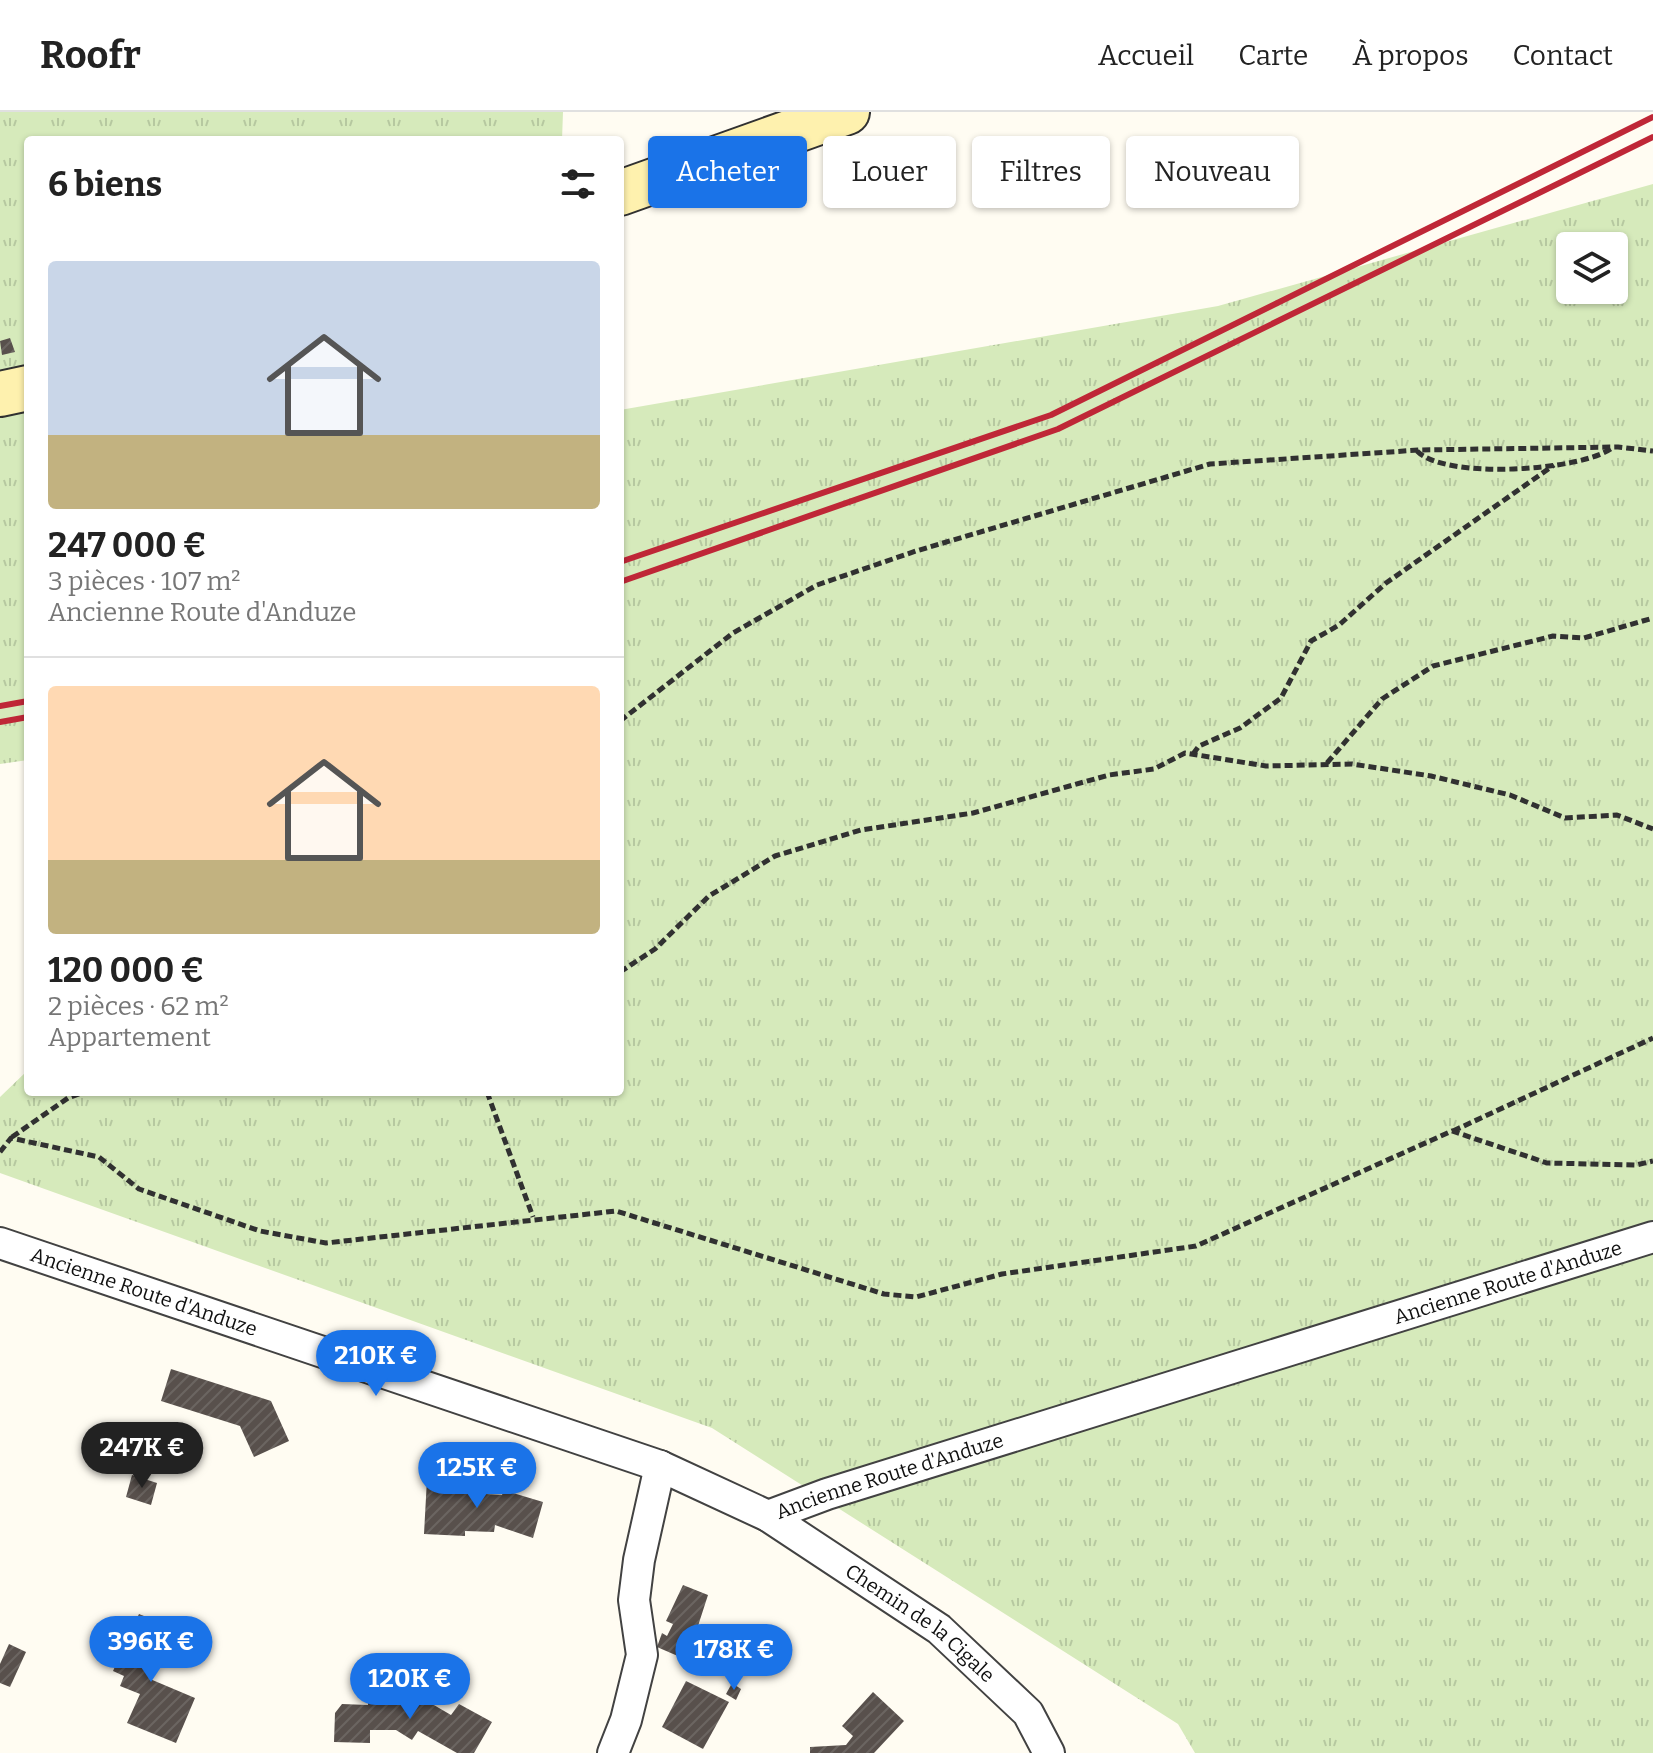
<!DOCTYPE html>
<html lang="fr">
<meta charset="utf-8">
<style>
body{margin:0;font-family:Bitter,serif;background:#f2f2f2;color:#222;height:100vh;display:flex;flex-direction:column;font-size:30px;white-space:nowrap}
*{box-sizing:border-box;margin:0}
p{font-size:26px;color:#767676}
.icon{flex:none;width:44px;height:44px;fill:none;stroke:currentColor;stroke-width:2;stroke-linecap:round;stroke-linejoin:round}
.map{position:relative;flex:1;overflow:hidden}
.panel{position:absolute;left:24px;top:24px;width:600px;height:960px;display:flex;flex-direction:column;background:#fff;border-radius:8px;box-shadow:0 2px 6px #0004}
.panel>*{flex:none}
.banner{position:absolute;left:648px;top:24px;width:760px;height:72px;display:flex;gap:16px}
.controls{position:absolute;left:1556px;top:120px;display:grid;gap:16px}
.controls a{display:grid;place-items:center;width:72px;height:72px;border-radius:8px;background:#fff;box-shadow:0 2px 6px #0004;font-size:40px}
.price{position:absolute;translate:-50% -68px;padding:0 18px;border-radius:28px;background:#1a73e8;color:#fff;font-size:26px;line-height:52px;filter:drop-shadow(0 2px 4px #0008)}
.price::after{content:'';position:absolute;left:50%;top:48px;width:24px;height:18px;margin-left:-12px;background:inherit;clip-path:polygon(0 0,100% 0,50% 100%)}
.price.on{background:#222;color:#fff}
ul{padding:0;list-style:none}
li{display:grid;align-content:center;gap:16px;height:424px;padding:0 24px}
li+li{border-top:2px solid #e0e0e0}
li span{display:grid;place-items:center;height:248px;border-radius:8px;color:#555}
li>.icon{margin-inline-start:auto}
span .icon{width:144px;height:144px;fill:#fffc;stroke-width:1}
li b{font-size:34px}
h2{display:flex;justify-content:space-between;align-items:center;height:96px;padding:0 24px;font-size:34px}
.pill{padding:0 28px;border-radius:8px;background:#fff;box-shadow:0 2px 6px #0004;font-size:28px;line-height:72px}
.pill.on{background:#1a73e8;color:#fff}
header{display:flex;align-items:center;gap:48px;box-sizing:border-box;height:112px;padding:0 40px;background:#fff;border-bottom:2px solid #e0e0e0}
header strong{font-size:38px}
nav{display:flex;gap:44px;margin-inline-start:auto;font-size:28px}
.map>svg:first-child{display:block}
.grass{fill:url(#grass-tufts);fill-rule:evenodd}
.building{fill:url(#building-hatch)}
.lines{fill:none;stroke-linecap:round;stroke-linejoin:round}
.minor-casing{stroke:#424242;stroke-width:34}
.secondary-casing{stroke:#313131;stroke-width:48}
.path{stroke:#313131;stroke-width:5;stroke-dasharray:8 4;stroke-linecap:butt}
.minor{stroke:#fff;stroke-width:30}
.secondary{stroke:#fef1ae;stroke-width:44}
.rail{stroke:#bf2737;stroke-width:6}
.labels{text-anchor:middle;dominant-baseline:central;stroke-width:8;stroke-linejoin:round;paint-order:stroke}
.street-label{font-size:20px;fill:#0f0f0f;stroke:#fff}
</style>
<header>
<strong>Roofr</strong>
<nav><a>Accueil</a><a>Carte</a><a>À propos</a><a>Contact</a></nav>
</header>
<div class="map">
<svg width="1653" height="1641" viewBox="0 0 1653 1641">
<defs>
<pattern id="grass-tufts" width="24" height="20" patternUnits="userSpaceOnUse" patternTransform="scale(2)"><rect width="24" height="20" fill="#d6eabb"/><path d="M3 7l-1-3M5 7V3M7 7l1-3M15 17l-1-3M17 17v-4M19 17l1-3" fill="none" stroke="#b6c8a0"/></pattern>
<pattern id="building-hatch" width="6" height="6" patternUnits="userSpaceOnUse" patternTransform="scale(2)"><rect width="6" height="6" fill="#58504c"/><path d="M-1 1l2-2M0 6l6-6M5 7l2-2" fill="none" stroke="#6b6561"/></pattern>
</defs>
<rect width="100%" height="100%" fill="#fffcf2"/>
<!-- grass -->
<g class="grass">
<path d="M0 0H563L562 28H28V648L0 652Z"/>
<path d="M1653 72V1641H1195L1178 1612 712 1316 0 1061V985L28 958V980H620V298L1218 194ZM1570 134H1614V178H1570Z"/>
</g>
<!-- building -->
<g class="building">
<path d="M10 226 15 240 2 243 0 229Z"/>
<path d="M171 1257 271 1289 289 1329 254 1345 240 1314 161 1289Z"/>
<path d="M105 1329 128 1338 122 1358 97 1350Z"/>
<path d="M132 1363 157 1371 151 1393 126 1385Z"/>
<path d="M427 1367 473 1369V1376L485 1375V1382L502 1383 503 1378 543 1390 533 1426 495 1413 494 1420 465 1419V1424L424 1422Z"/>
<path d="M683 1473 708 1483 687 1548 657 1535 662 1521 667 1524 673 1512 666 1509Z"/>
<path d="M139 1502 166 1513 147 1554 154 1558 150 1567 195 1586 176 1631 127 1611 140 1582 120 1574 124 1564 113 1559Z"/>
<path d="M9 1532 26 1540 10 1575 0 1571V1552Z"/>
<path d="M686 1569 729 1590 703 1637 662 1615Z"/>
<path d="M732 1571 741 1577 736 1588 726 1582Z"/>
<path d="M368 1580 415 1582 451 1603 459 1592 492 1610 474 1641H457L418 1619 412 1628 396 1618H370V1631L334 1630 335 1601 342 1592 368 1593Z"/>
<path d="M873 1580 904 1609 874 1641H810V1635L846 1633 853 1624 842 1614Z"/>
</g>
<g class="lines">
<defs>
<g id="minor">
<path id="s1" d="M0 1131 660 1354 768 1404 939 1517 1028 1601 1049 1641"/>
<path id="s2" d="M768 1404 827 1382 1653 1125"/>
<path d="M613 1641 626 1608 642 1543 634 1488 639 1448 660 1354"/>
</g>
<g id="secondary">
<path d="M620 81 847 0"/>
<path d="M0 282 28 276"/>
</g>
</defs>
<!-- minor casing -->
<use href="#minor" class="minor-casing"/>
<!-- secondary casing -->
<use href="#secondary" class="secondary-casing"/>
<!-- path -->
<g class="path">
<path d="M1417 339C1445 368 1581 359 1612 336"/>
<path d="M620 609 733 521 817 473 916 439 1210 352 1419 338 1618 335 1653 339"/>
<path d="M1193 642 1199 634 1240 616 1281 586 1311 529 1339 513 1386 471 1554 353"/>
<path d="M1327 651 1382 587 1433 554 1553 524 1584 526 1653 506"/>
<path d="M620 860 655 837 709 784 775 744 861 718 973 701 1109 663 1154 657 1185 641 1266 654 1352 652 1431 664 1510 683 1565 706 1617 703 1653 717"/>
<path d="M487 980 533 1105"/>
<path d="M1453 1019 1653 926"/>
<path d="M12 1025 68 986 84 980"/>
<path d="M0 1040 11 1026 99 1045 139 1077 260 1119 326 1131 616 1099 884 1182 916 1185 1002 1162 1196 1134 1452 1019 1547 1051 1636 1053 1653 1049"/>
</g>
<!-- minor -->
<use href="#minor" class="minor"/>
<!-- secondary -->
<use href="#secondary" class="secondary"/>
<!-- rail -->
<g class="rail">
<path d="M620 450 1051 303 1653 5"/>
<path d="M620 470 1058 317 1653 25"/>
<path d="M0 594 28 589"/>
<path d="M0 610 28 605"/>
</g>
</g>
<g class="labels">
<!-- street labels -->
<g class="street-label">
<text stroke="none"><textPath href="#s2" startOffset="776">Ancienne Route d'Anduze</textPath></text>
<text stroke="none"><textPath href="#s1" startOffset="152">Ancienne Route d'Anduze</textPath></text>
<text stroke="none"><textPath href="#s2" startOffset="128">Ancienne Route d'Anduze</textPath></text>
<text stroke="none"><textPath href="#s1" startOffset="1002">Chemin de la Cigale</textPath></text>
</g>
</g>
</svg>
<div class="controls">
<a><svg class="icon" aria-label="layers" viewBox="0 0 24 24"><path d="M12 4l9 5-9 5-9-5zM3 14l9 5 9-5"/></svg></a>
</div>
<b class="price" style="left:376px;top:1286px">210K €</b>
<b class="price on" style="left:142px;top:1378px">247K €</b>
<b class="price" style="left:477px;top:1398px">125K €</b>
<b class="price" style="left:151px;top:1572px">396K €</b>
<b class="price" style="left:734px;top:1580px">178K €</b>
<b class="price" style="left:410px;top:1609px">120K €</b>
<div class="banner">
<a class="pill on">Acheter</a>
<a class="pill">Louer</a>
<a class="pill">Filtres</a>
<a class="pill">Nouveau</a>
</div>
<section class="panel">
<h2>6 biens<svg class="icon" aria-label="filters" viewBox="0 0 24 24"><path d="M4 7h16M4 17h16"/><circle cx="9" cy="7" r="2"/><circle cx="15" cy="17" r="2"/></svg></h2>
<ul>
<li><span style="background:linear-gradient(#c9d6e8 70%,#c2b280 0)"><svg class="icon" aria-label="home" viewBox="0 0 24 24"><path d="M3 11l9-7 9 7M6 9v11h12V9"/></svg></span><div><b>247 000 €</b><p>3 pièces · 107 m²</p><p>Ancienne Route d'Anduze</p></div></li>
<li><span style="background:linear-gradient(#ffd9b3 70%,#c2b280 0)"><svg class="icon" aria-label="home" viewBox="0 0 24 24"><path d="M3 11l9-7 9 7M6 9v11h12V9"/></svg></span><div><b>120 000 €</b><p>2 pièces · 62 m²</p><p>Appartement</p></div></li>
</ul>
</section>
</div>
